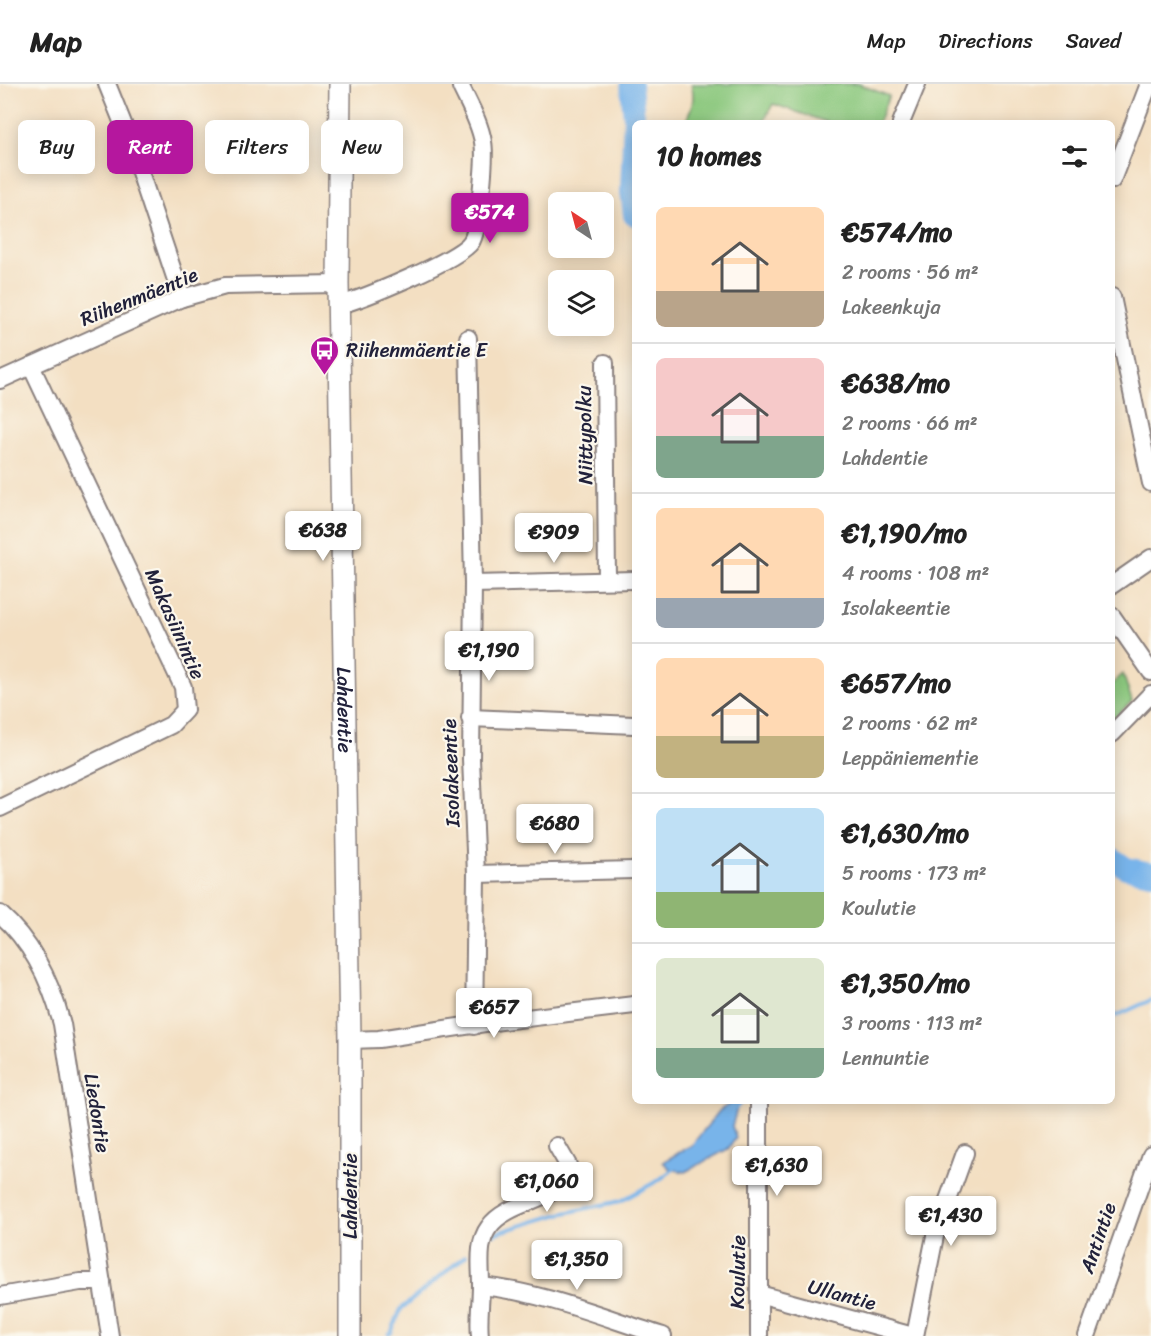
<!DOCTYPE html>
<meta charset="utf-8">
<style>
body{margin:0;font-family:Sriracha,sans-serif;background:#f2f2f2;color:#222;height:100vh;display:flex;flex-direction:column;font-size:22px;white-space:nowrap}
*{box-sizing:border-box;margin:0}
p{font-size:20px;color:#767676}
.icon{flex:none;width:33px;height:33px;fill:none;stroke:currentColor;stroke-width:2;stroke-linecap:round;stroke-linejoin:round}
.map{position:relative;flex:1;overflow:hidden}
.panel{position:absolute;left:632px;top:36px;width:483px;height:984px;display:flex;flex-direction:column;background:#fff;border-radius:9px;box-shadow:0 3px 15px #0003}
.panel>*{flex:none}
.hud{position:absolute;left:18px;top:36px;width:524px;height:54px;display:flex;gap:12px}
.needle{width:39px;rotate:324deg}
.tools{position:absolute;left:548px;top:108px;display:grid;gap:12px}
.tools a{display:grid;place-items:center;width:66px;height:66px;border-radius:9px;background:#fff;box-shadow:0 3px 15px #0003;font-size:30px}
.price{position:absolute;translate:-50% -51px;padding:0 14px;border-radius:6px;background:#fff;color:#222;font-size:20px;line-height:39px;filter:drop-shadow(0 2px 3px #0008)}
.price::after{content:'';position:absolute;left:50%;top:36px;width:18px;height:14px;margin-left:-9px;background:inherit;clip-path:polygon(0 0,100% 0,50% 100%)}
.price.active{background:#b5179e;color:#fff}
ul{padding:0;list-style:none}
li{display:flex;align-items:center;gap:18px;height:150px;padding:0 24px}
li+li{border-top:2px solid #e0e0e0}
li span{display:grid;place-items:center;flex:none;width:168px;height:120px;border-radius:9px;color:#555}
li>.icon{margin-inline-start:auto}
span .icon{width:72px;height:72px;fill:#fffc;stroke-width:1}
li b{font-size:26px}
h2{display:flex;justify-content:space-between;align-items:center;height:72px;padding:0 24px;font-size:26px}
.pill{padding:0 21px;border-radius:9px;background:#fff;box-shadow:0 3px 15px #0003;font-size:21px;line-height:54px}
.pill.active{background:#b5179e;color:#fff}
header{display:flex;align-items:center;gap:36px;box-sizing:border-box;height:84px;padding:0 30px;background:#fff;border-bottom:2px solid #e0e0e0}
header strong{font-size:28px}
nav{display:flex;gap:33px;margin-inline-start:auto;font-size:21px}
.map>svg:first-child{display:block}
.green{fill:#8bc87e;stroke:#56755c;stroke-width:1.5}
.water{fill:#78b4ea;stroke:#4d6b92;stroke-width:1.5}
.lines{fill:none;stroke-linecap:round;stroke-linejoin:round}
.stream{stroke:#78b4ea;stroke-width:4}
.river{stroke:#78b4ea;stroke-width:22}
.minor-casing{stroke:#8a807e;stroke-width:20}
.major-casing{stroke:#8a807e;stroke-width:24}
.minor{stroke:#fff;stroke-width:16}
.major{stroke:#fff;stroke-width:21}
.labels{text-anchor:middle;dominant-baseline:central;stroke-width:4.5;stroke-linejoin:round;paint-order:stroke}
.street-label{font-size:20px;fill:#22223b;stroke:#fbf7ec}
.poi-label{font-size:20px;fill:#22223b;stroke:#fbf7ec;text-anchor:start}
</style>
<header>
<strong>Map</strong>
<nav><a>Map</a><a>Directions</a><a>Saved</a></nav>
</header>
<div class="map">
<svg width="1151" height="1252" viewBox="0 0 1151 1252">
<rect width="100%" height="100%" fill="#fbf7ec"/>
<filter id="ink" filterUnits="userSpaceOnUse"><feTurbulence type="fractalNoise" baseFrequency=".0167" numOctaves="2"/><feDisplacementMap in="SourceGraphic" scale="12" xChannelSelector="R" yChannelSelector="G"/><feConvolveMatrix kernelMatrix="1 2 1 2 8 2 1 2 1" color-interpolation-filters="sRGB"/></filter>
<filter id="wash" filterUnits="userSpaceOnUse"><feTurbulence type="fractalNoise" baseFrequency=".008" numOctaves="4" result="noise"/><feDisplacementMap in="SourceGraphic" scale="24" xChannelSelector="R" yChannelSelector="G"/><feGaussianBlur stdDeviation="1.35" result="paint"/><feColorMatrix in="noise" values="0 0 0 0 0 0 0 0 0 0 0 0 0 0 0 0 0 1.4 0 .05"/><feComposite in="paint" operator="in"/></filter>
<g filter="url(#wash)">
<rect width="100%" height="100%" fill="#f3dfc2"/>
<!-- green -->
<g class="green">
<path d="M691 0H859L889 12 878 39H829L773 20 763 39H685C691 26 696 14 691 0Z"/>
<path d="M1123 590 1132 617 1112 636V600Z"/>
</g>
<!-- water -->
<path class="water" d="M733 1018 738 1021 732 1042 736 1054 728 1065 685 1088 670 1085 663 1078 692 1061 720 1026Z"/>
<g class="lines">
<!-- stream -->
<g class="stream">
<path d="M1112 930 1116 932 1151 916"/>
<path d="M735 1025 741 1018 746 1017"/>
<path d="M493 1150 560 1130 621 1117 659 1096 676 1083"/>
<path d="M389 1250 391 1249 401 1225 466 1171"/>
</g>
<!-- river -->
<g class="river">
<path d="M631 0 634 34 631 108 634 131"/>
<path d="M1112 774 1126 784 1151 789"/>
</g>
</g>
</g>
<g filter="url(#ink)">
<g class="lines">
<defs>
<g id="minor">
<path d="M107 0 128 52 182 214"/>
<path d="M901 39 917 0"/>
<path d="M1112 96 1149 0"/>
<path d="M1112 213 1151 399"/>
<path d="M339 221C362 215 459 176 471 158 479 147 486 73 483 58 480 39 469 20 461 3"/>
<path d="M468 254 473 500 471 675 476 790 474 942"/>
<path d="M605 279 607 496"/>
<path d="M0 296 182 214 225 202 338 200"/>
<path d="M473 500 634 496"/>
<path d="M1112 501 1151 474"/>
<path d="M1112 532 1151 588"/>
<path d="M470 634 634 641"/>
<path d="M1112 650 1151 610"/>
<path d="M0 724 171 641 185 626 183 603 31 282"/>
<path d="M476 790 634 786"/>
<path d="M0 830C33 859 51 898 62 940L110 1252"/>
<path d="M350 956 379 955 485 939 634 921"/>
<path d="M481 1202C543 1208 605 1234 663 1252"/>
<path d="M759 1210 913 1252"/>
<path d="M0 1212 80 1198H102"/>
<path d="M480 1252C478 1235 481 1219 481 1201 481 1182 477 1159 489 1143 506 1118 557 1115 566 1095 567 1091 567 1085 568 1081L557 1062"/>
<path d="M759 1252V1017"/>
<path d="M915 1252 935 1152 965 1069"/>
<path d="M1087 1252 1151 1071"/>
</g>
<g id="major">
<path id="s1" d="M340 0 338 200 350 956V1252"/>
</g>
</defs>
<!-- minor casing -->
<use href="#minor" class="minor-casing"/>
<!-- major casing -->
<use href="#major" class="major-casing"/>
<!-- minor -->
<use href="#minor" class="minor"/>
<!-- major -->
<use href="#major" class="major"/>
</g>
</g>
<!-- icons -->
<defs>
<symbol id="bus-pin" viewBox="-11 -11 22 30"><path d="M0 17L-7.5 6A9.5 9.5 0 1 1 7.5 6Z" fill="#b5179e" stroke="#fbf7ec"/><path d="M-5-6H5V4H4V6H2V4H-2V6H-4V4H-5ZM-3.5-4V0h7V-4ZM-3.5 1.2v1.5H-2V1.2ZM2 1.2v1.5H3.5V1.2Z" fill="#fff"/></symbol>
</defs>
<g fill-rule="evenodd">
<use href="#bus-pin" x="308" y="250" width="33" height="45"/>
</g>
<g class="labels">
<!-- street labels -->
<g class="street-label">
<text transform="translate(139 213) rotate(-22)">Riihenmäentie</text>
<text transform="translate(585 351) rotate(-91)">Niittypolku</text>
<text transform="translate(175 540) rotate(66)">Makasiinintie</text>
<text stroke="none"><textPath href="#s1" startOffset="626">Lahdentie</textPath></text>
<text transform="translate(451 689) rotate(-92)">Isolakeentie</text>
<text transform="translate(97 1029) rotate(81)">Liedontie</text>
<text transform="translate(350 1112) rotate(-90)">Lahdentie</text>
<text transform="translate(1098 1154) rotate(-71)">Antintie</text>
<text transform="translate(738 1188) rotate(-89)">Koulutie</text>
<text transform="translate(842 1211) rotate(15)">Ullantie</text>
</g>
<!-- poi labels -->
<g class="poi-label">
<text x="346" y="266">Riihenmäentie E</text>
</g>
</g>
</svg>
<div class="tools">
<a><svg class="needle" viewBox="-14 -14 28 28"><path d="M0-13l5 13h-10z" fill="#e53935"/><path d="M0 13l5-13h-10z" fill="#767676"/></svg></a>
<a><svg class="icon" aria-label="layers" viewBox="0 0 24 24"><path d="M12 4l9 5-9 5-9-5zM3 14l9 5 9-5"/></svg></a>
</div>
<b class="price active" style="left:490px;top:160px">€574</b>
<b class="price" style="left:323px;top:478px">€638</b>
<b class="price" style="left:554px;top:480px">€909</b>
<b class="price" style="left:489px;top:598px">€1,190</b>
<b class="price" style="left:555px;top:771px">€680</b>
<b class="price" style="left:494px;top:955px">€657</b>
<b class="price" style="left:777px;top:1113px">€1,630</b>
<b class="price" style="left:547px;top:1129px">€1,060</b>
<b class="price" style="left:951px;top:1163px">€1,430</b>
<b class="price" style="left:577px;top:1207px">€1,350</b>
<div class="hud">
<a class="pill">Buy</a>
<a class="pill active">Rent</a>
<a class="pill">Filters</a>
<a class="pill">New</a>
</div>
<section class="panel">
<h2>10 homes<svg class="icon" aria-label="filters" viewBox="0 0 24 24"><path d="M4 7h16M4 17h16"/><circle cx="9" cy="7" r="2"/><circle cx="15" cy="17" r="2"/></svg></h2>
<ul>
<li><span style="background:linear-gradient(#ffd9b3 70%,#b9a48a 0)"><svg class="icon" aria-label="home" viewBox="0 0 24 24"><path d="M3 11l9-7 9 7M6 9v11h12V9"/></svg></span><div><b>€574/mo</b><p>2 rooms · 56 m²</p><p>Lakeenkuja</p></div></li>
<li><span style="background:linear-gradient(#f6c9c9 65%,#7fa58c 0)"><svg class="icon" aria-label="home" viewBox="0 0 24 24"><path d="M3 11l9-7 9 7M6 9v11h12V9"/></svg></span><div><b>€638/mo</b><p>2 rooms · 66 m²</p><p>Lahdentie</p></div></li>
<li><span style="background:linear-gradient(#ffd9b3 75%,#9aa5b1 0)"><svg class="icon" aria-label="home" viewBox="0 0 24 24"><path d="M3 11l9-7 9 7M6 9v11h12V9"/></svg></span><div><b>€1,190/mo</b><p>4 rooms · 108 m²</p><p>Isolakeentie</p></div></li>
<li><span style="background:linear-gradient(#ffd9b3 65%,#c2b280 0)"><svg class="icon" aria-label="home" viewBox="0 0 24 24"><path d="M3 11l9-7 9 7M6 9v11h12V9"/></svg></span><div><b>€657/mo</b><p>2 rooms · 62 m²</p><p>Leppäniementie</p></div></li>
<li><span style="background:linear-gradient(#bfe0f5 70%,#8fb573 0)"><svg class="icon" aria-label="home" viewBox="0 0 24 24"><path d="M3 11l9-7 9 7M6 9v11h12V9"/></svg></span><div><b>€1,630/mo</b><p>5 rooms · 173 m²</p><p>Koulutie</p></div></li>
<li><span style="background:linear-gradient(#dfe7d0 75%,#7fa58c 0)"><svg class="icon" aria-label="home" viewBox="0 0 24 24"><path d="M3 11l9-7 9 7M6 9v11h12V9"/></svg></span><div><b>€1,350/mo</b><p>3 rooms · 113 m²</p><p>Lennuntie</p></div></li>
</ul>
</section>
</div>
